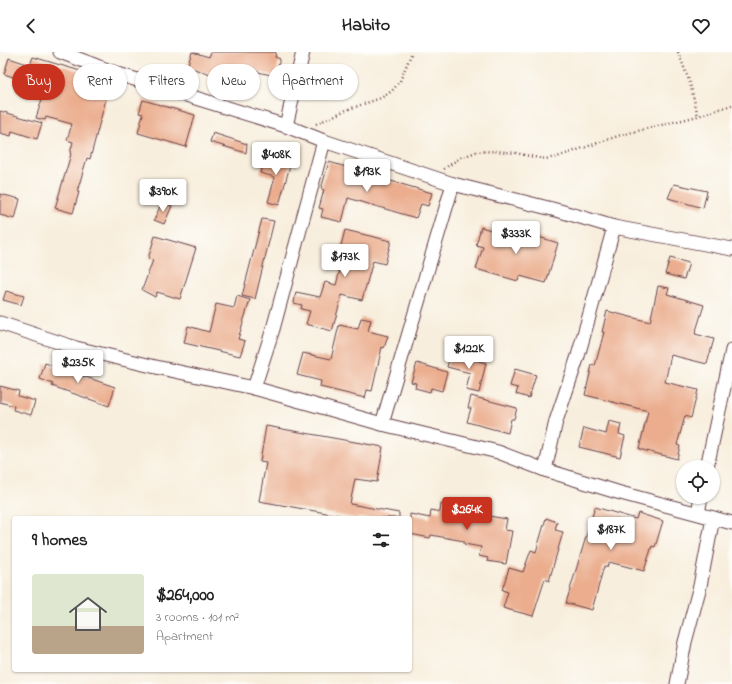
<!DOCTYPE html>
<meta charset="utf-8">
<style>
body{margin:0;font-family:"Indie Flower",sans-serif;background:#f6f6f6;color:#222;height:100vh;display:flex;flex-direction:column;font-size:15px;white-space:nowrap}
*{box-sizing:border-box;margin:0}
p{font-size:13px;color:#767676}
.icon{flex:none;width:22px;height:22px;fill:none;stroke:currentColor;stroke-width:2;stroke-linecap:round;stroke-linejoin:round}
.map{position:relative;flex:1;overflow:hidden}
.sheet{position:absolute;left:12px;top:464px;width:400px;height:156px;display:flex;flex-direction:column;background:#fff;border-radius:4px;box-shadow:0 1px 3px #0004}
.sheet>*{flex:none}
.top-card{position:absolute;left:12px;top:12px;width:400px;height:36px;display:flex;gap:8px}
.fabs{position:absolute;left:676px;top:408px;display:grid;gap:8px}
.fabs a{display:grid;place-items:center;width:44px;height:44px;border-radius:50%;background:#fff;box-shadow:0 1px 3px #0004;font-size:20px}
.price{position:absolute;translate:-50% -34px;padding:0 9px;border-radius:4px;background:#fff;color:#222;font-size:13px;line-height:26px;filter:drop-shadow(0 1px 2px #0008)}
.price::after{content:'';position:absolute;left:50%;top:24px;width:12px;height:9px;margin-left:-6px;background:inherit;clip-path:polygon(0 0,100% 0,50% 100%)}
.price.on{background:#c8321e;color:#fff}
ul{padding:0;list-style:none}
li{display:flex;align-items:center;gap:12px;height:100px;padding:0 20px}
li span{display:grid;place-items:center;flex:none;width:112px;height:80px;border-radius:4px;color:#555}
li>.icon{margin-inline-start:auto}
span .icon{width:48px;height:48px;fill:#fffc;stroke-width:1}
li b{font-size:17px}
h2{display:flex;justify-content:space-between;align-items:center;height:48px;padding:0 20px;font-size:17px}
.pill{padding:0 14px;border-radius:18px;background:#fff;box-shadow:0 1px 3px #0004;font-size:14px;line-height:36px}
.pill.on{background:#c8321e;color:#fff}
header{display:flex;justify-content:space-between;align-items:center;height:52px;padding:0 20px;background:#fff;font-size:18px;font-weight:800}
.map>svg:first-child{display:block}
.building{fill:#ebad8e}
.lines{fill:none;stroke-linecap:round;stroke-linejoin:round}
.street-casing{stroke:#643e46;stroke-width:15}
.path{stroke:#643e46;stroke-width:2.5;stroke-dasharray:1 3;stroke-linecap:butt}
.street{stroke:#fff;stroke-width:13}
</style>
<header><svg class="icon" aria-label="back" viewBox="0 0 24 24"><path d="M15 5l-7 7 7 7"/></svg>Habito<svg class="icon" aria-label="heart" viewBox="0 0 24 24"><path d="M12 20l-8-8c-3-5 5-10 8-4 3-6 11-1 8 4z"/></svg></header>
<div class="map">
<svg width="732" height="632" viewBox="0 0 732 632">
<rect width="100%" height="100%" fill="#fdfcf7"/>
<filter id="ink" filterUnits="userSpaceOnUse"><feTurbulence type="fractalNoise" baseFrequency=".025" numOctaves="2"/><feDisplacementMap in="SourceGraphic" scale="8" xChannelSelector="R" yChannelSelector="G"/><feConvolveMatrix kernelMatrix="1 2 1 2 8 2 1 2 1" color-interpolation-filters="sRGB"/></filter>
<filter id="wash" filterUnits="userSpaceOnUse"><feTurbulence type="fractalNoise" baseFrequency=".012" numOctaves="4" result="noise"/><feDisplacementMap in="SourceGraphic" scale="16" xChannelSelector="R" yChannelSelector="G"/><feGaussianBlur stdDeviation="0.9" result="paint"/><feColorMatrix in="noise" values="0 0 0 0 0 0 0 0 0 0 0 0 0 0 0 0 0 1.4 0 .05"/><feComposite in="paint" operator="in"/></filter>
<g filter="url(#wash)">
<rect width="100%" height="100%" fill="#f8eedd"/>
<g id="blocks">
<!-- building -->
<g class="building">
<path d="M192 0 209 5 211 0H276L275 5 280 7 275 24 254 19V21L239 17V27L222 32 214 23 187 15Z"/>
<path d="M33 5 111 28 90 107 87 106 77 140H79L73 161 55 156 71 102 70 101 73 90 67 88 72 72 46 65 45 68 36 66 42 47 16 39 19 27 4 22 9 6 30 13Z"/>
<path d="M143 48 195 63 186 95 138 81 143 62 139 61Z"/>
<path d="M0 59 42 71 37 87 12 79 11 84 0 81Z"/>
<path d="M213 81 247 92 246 101 210 90Z"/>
<path d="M265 103 291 110 279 153 268 150 275 125 260 121Z"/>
<path d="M329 110 374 123V124L432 141 428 154 421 152 416 166 348 146 342 170 321 165 323 157 319 156 324 138 321 137Z"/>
<path d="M674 132 707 139 703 156 668 146Z"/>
<path d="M0 142 20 147 15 167 0 163Z"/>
<path d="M162 150 172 154 164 172 154 168Z"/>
<path d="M262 167 274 169 255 247 242 244Z"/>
<path d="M481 175 507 183 510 176 558 191 546 231 520 224 518 229 476 217 483 195 476 193Z"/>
<path d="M345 178 391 189 385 212 373 209 362 248 342 243 332 279 306 272 310 259 301 257 302 253 294 251 296 240 320 245 325 230 336 233 341 214 336 213Z"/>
<path d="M155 184 196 196 180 247 157 240 155 245 142 238 153 208 148 207Z"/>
<path d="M670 206 689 211 684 227 665 222Z"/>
<path d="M658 234 669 236 667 242 704 253 695 282 714 287 707 312 671 303 665 330 698 338 691 366 685 364 677 393 680 394 677 407 639 397 648 359 585 343 592 313 595 314 604 280H602L607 259 650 270Z"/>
<path d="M6 239 24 244 21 253 3 248Z"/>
<path d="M237 244 250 248 238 287 245 289 240 304 184 291 188 274 209 280 216 252 234 256Z"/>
<path d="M361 266 371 268 368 279 388 284 384 296 382 295 372 339 367 338 365 346 320 335 321 329 297 323 303 301 331 307 339 273 358 277Z"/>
<path d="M451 301 486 311 479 341 466 338 470 321 447 315Z"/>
<path d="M45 311 115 335 109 354 52 334 53 332 40 327Z"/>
<path d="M417 311 447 320 442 339 431 336 430 340 415 336 416 331 411 330Z"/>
<path d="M515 317 536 323 529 346 516 342 518 336 510 334Z"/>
<path d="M0 334 19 339 18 344 35 349 31 363 13 358 14 354 0 350Z"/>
<path d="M471 344 517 356 514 367H511L508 381 467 370 471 356H468Z"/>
<path d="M609 369 621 372 619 382 625 384 620 405 579 395 584 376 606 382Z"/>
<path d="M266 374 383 395 377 430 355 427 350 452 399 461V466H354L259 449 266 411 260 410Z"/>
<path d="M441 452 465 457 464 460 507 467 505 478 512 479 506 512 487 509 488 506 479 504 481 495 464 492V489L431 483 430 486 410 482V462L430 466 431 458 440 460Z"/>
<path d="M595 455 636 467 638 461 663 469 655 495 652 494 644 519 609 510 607 515 604 514 592 558 566 551Z"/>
<path d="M546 466 557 470 555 478 563 480 549 529 545 527 533 564 503 556 508 540 502 538 509 516 523 520 531 498 536 500Z"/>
</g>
</g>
</g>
<g filter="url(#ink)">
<use href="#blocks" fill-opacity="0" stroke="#643e46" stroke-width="1"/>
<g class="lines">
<defs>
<g id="street">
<path d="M60 0 118 22 286 74"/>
<path d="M303 0 286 74 324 89 453 132 560 159 614 175 732 197"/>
<path d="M0 271 76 296 156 315 254 336 382 372 498 400 545 418 617 440 732 471"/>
<path d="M254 336 273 277 324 89"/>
<path d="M382 372 453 132"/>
<path d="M707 415 732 298"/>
<path d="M545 418 556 369 578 304 614 175"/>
<path d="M698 461 701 445"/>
<path d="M677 632 685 590 700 534 713 466"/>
</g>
</defs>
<!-- street casing -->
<use href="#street" class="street-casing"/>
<!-- path -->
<g class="path">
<path d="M678 0 690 31 698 64"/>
<path d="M316 72 346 58 381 46 392 39 400 29 412 0"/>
<path d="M444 117 448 114 460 106 476 100 495 99 516 101 534 105 545 107 557 105 621 83 698 64 732 53"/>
</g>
<!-- street -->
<use href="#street" class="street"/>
</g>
</g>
</svg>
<div class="fabs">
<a><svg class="icon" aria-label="locate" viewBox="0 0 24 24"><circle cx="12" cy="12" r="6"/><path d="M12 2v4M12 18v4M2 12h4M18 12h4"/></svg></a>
</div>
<b class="price" style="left:276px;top:124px">$408K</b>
<b class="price" style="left:367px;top:141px">$193K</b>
<b class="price" style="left:163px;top:161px">$390K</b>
<b class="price" style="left:516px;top:203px">$333K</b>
<b class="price" style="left:345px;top:226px">$173K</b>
<b class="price" style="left:469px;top:318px">$122K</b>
<b class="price" style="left:78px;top:332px">$235K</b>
<b class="price on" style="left:467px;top:479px">$264K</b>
<b class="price" style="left:611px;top:499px">$187K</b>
<div class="top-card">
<a class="pill on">Buy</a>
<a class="pill">Rent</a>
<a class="pill">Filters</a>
<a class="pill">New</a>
<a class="pill">Apartment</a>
</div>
<section class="sheet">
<h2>9 homes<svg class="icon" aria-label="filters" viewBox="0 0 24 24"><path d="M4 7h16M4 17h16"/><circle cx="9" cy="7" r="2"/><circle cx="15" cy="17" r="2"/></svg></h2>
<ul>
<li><span style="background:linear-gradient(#dfe7d0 65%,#b9a48a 0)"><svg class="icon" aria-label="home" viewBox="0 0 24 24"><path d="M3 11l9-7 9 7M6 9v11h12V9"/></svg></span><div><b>$264,000</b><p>3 rooms · 101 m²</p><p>Apartment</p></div></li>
</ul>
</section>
</div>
